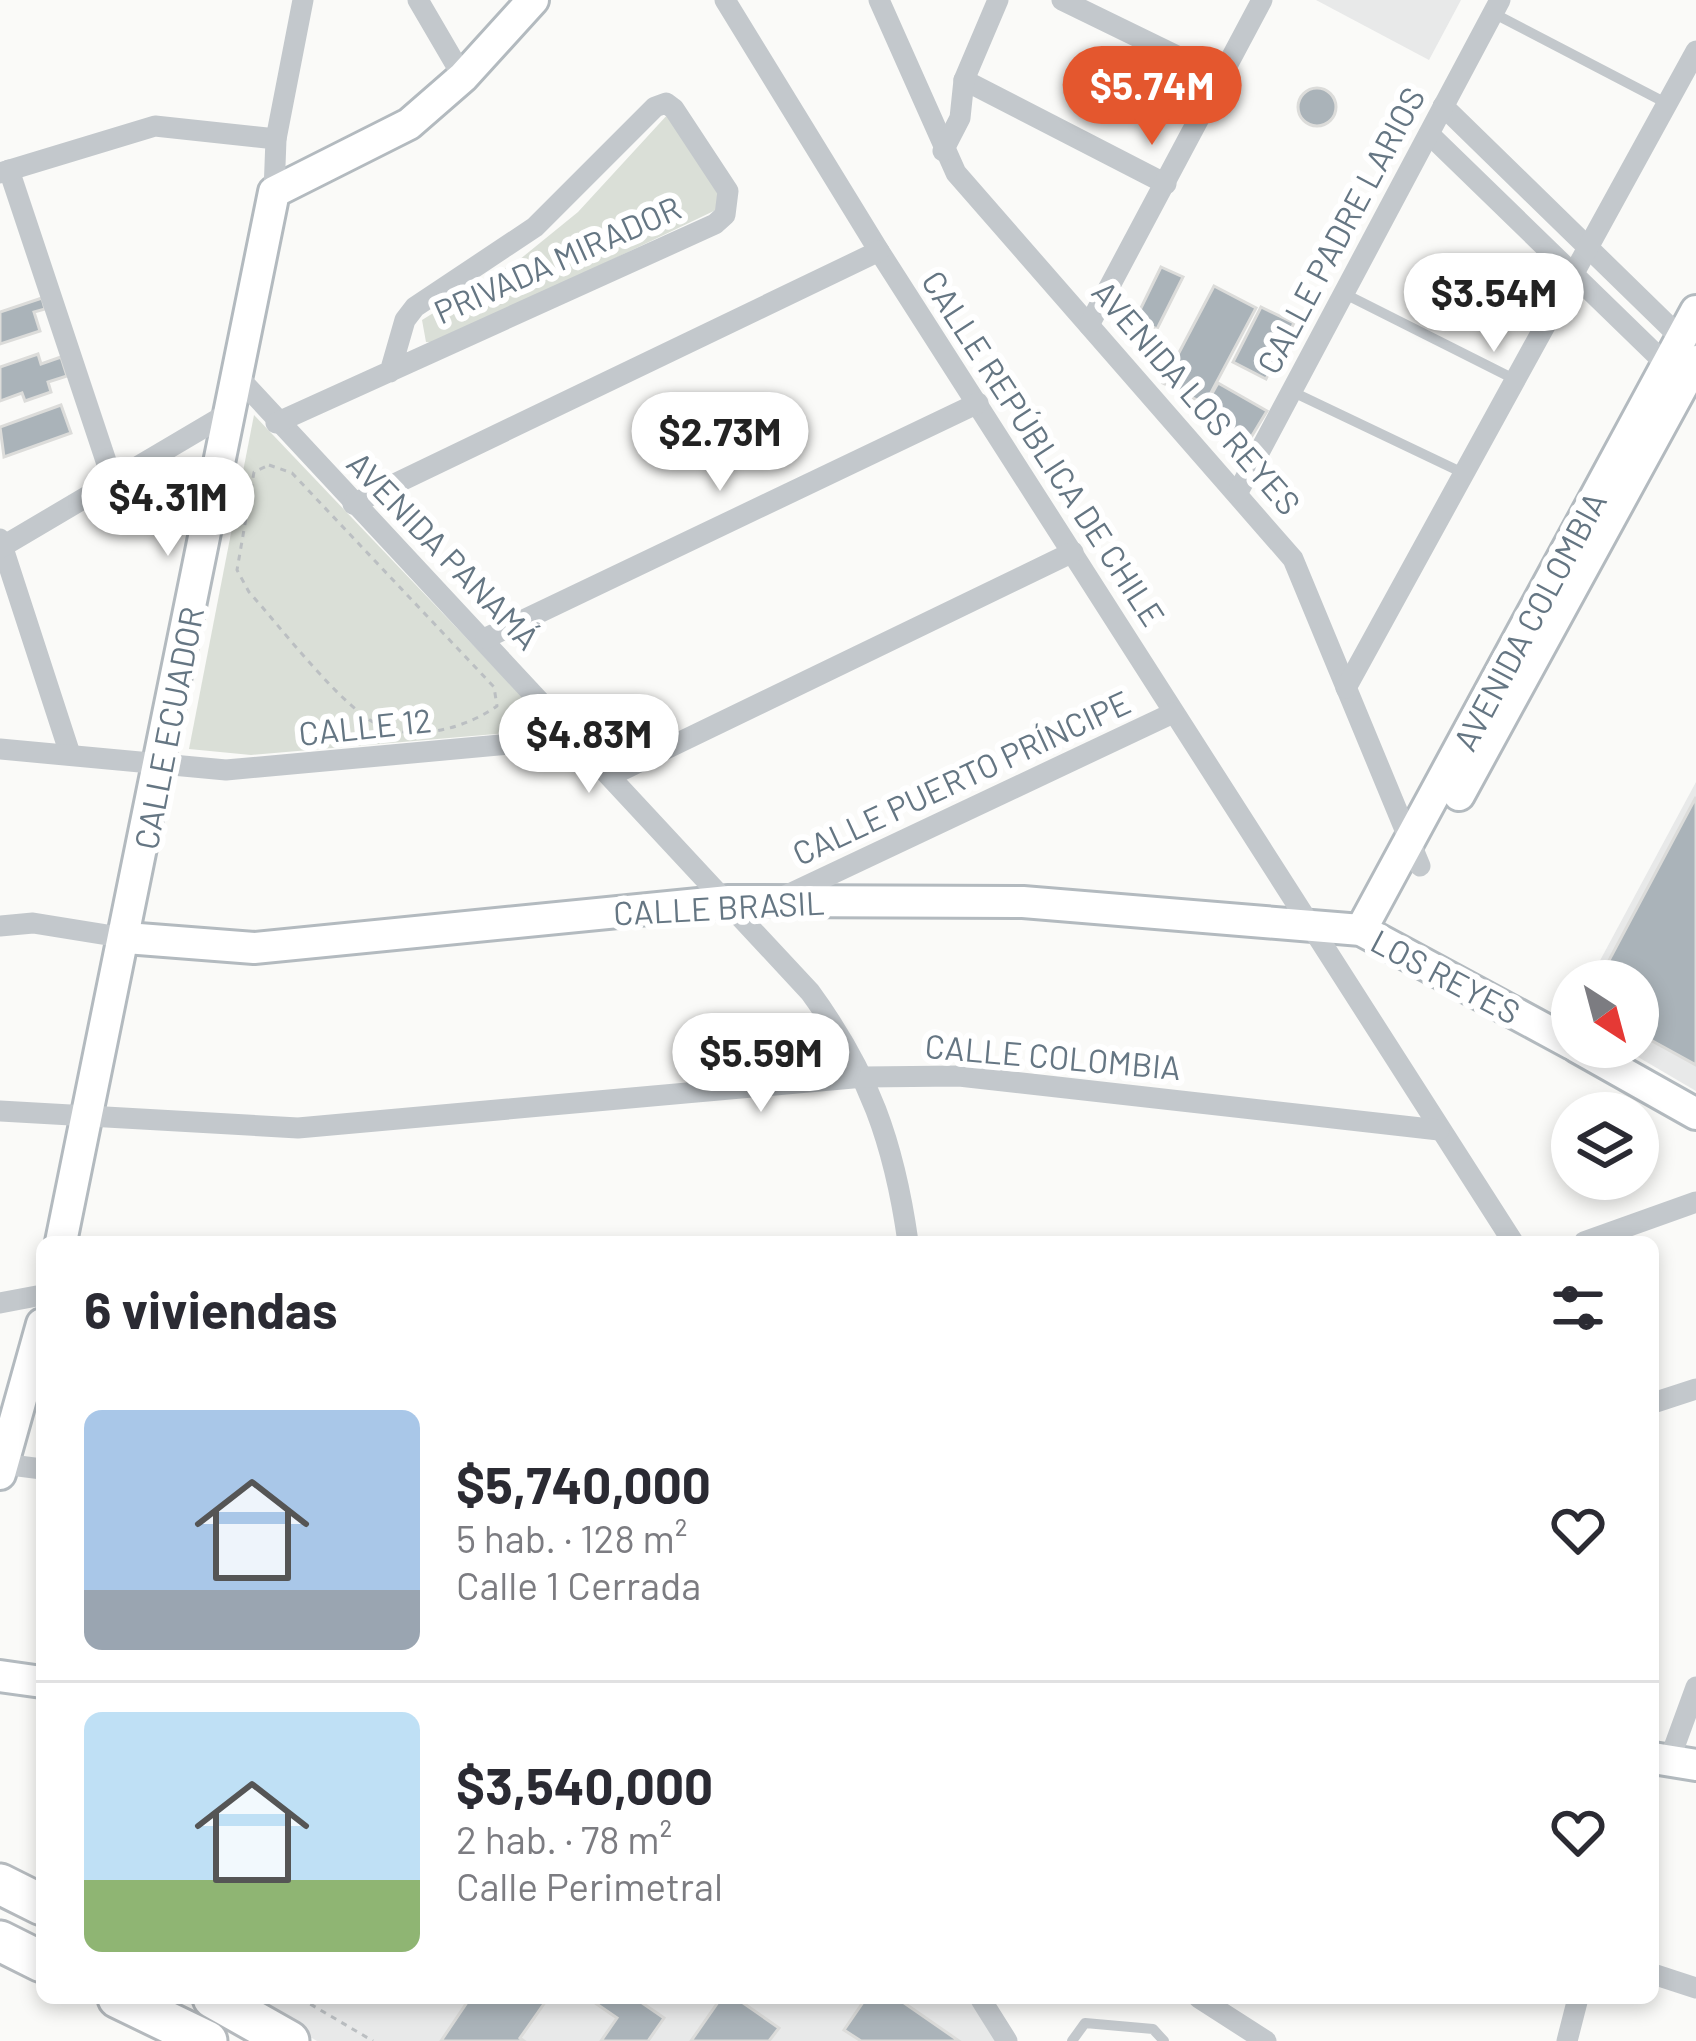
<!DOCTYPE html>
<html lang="es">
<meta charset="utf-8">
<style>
body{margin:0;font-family:Barlow,sans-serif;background:#f2f2f3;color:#2b2b33;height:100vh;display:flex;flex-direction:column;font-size:45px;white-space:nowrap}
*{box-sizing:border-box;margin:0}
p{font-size:39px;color:#7c7c81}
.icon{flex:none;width:66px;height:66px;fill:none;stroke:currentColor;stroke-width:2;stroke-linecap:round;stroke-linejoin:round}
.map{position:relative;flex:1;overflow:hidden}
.panel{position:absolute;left:36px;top:1236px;width:1623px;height:768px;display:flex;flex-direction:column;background:#fff;border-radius:18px;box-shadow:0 6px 18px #0003}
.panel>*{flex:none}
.needle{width:78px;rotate:144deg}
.tools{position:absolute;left:1551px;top:960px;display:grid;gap:24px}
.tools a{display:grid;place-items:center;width:108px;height:108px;border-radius:50%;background:#fff;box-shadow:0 6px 18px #0003;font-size:60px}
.price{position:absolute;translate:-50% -102px;padding:0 27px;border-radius:42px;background:#fff;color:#222;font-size:39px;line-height:78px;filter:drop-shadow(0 3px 6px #0008)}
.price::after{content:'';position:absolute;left:50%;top:72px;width:36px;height:27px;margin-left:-18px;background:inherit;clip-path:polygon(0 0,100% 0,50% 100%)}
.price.active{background:#e4572e;color:#fff}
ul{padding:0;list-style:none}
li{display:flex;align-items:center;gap:36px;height:300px;padding:0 48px}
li+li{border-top:3px solid #e1e1e2}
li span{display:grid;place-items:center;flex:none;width:336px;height:240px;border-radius:18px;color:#555}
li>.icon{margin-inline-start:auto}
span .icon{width:144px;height:144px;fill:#fffc;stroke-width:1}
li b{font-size:51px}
h2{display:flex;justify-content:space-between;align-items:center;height:144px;padding:0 48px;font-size:51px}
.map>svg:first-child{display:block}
.built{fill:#e8e9e9}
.green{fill:#dadfd7}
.building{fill:#aab3b9;stroke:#dcdcda;stroke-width:3}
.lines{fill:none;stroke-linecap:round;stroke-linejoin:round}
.secondary-casing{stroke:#b3babf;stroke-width:36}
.highway-casing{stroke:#b4b9bd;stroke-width:45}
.path{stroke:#bbbfc2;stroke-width:3;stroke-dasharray:6 6;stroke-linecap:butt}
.lane{stroke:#c3c8cc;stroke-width:10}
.street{stroke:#c3c8cc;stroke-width:21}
.secondary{stroke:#fff;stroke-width:30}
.highway{stroke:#fff;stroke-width:39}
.labels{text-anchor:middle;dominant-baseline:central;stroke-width:12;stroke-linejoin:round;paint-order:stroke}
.street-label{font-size:33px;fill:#657683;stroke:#fff}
</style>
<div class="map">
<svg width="1696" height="2041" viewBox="0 0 1696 2041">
<rect width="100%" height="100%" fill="#fafaf8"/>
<!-- built -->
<g class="built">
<path d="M1316 0H1461L1429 60Z"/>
<path d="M1696 782V1091L1621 1047H1638V981H1589Z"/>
<path d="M243 1998H967L998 2041H317Z"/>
</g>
<!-- green -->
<g class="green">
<path d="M669 113 722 199 718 209 438 343 426 342 422 320 519 260 578 212Z"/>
<path d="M254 415 553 729 251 755 189 749Z"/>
</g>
<!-- building -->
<g class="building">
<circle cx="1317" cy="107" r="19"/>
<path d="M1161 267 1183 277 1157 329 1136 318Z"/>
<path d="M1214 286 1256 308 1205 404 1163 383Z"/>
<path d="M42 298 45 309 34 312 40 331 0 344V312Z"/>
<path d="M1261 307 1294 323 1266 379 1233 362Z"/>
<path d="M38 354 41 364 61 357 67 376 48 382 51 392 25 401 22 393 0 401V367Z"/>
<path d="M1218 383 1267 411 1250 439 1201 413Z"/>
<path d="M61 405 71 433 4 457 0 427Z"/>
<path d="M1696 797V1065L1638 1033V981H1598Z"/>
<path d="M470 1998H548L520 2038 524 2041H441Z"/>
<path d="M588 1998H635L664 2018 648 2041H601L617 2018Z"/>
<path d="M721 1998H736L779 2028 769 2041H691Z"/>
<path d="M866 1998H897L959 2041H861L844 2030Z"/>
</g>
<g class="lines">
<defs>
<g id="secondary">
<path d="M1459 795 1696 361"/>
<path d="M1361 930 1696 311"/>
<path d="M126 938 254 948 729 901 1023 902 1361 930 1572 1044"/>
<path d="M1577 1047 1696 1114"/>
<path d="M61 1242 274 192 409 124 463 77 533 0"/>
<path d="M0 1474 42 1324"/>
<path d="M0 1676 42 1682"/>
<path d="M1653 1758 1696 1765"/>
</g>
<g id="highway">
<path d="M0 1884 42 1905"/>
<path d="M0 1941 42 1962"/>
<path d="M118 1998 207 2041"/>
<path d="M213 1998 289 2041"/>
</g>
</defs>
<!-- secondary casing -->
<use href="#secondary" class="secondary-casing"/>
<!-- highway casing -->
<use href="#highway" class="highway-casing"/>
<!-- path -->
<g class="path">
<path d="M269 465 292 473 494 687 497 706C468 727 417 742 381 726 344 711 279 625 249 592L237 570 254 472Z"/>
<path d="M300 1998 373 2041"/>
</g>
<!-- lane -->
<g class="lane">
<path d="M1493 13 1666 103"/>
<path d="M1345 294 1514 379"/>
<path d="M1293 392 1463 473"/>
<path d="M1072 2041 1085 2023 1153 2029 1164 2041"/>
</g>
<!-- street -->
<g class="street">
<path d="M418 0 463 77"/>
<path d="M725 0 879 251 1513 1242"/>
<path d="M879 0 956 173 1293 559 1420 866"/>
<path d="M1062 0 1222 78"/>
<path d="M964 80 1166 184"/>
<path d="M1443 106 1687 344"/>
<path d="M1429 134 1674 372"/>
<path d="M943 151 960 118 964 80 998 0"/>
<path d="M9 170 113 482"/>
<path d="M0 173 155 126 276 139"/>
<path d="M274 192 276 139 303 0"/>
<path d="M1089 325 1262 0"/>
<path d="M237 376 810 992C869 1073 894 1142 908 1242"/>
<path d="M276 423 715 224 725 215 728 191 674 109 666 103 655 107 535 227 415 307 405 320 390 372"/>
<path d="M1238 492 1500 0"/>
<path d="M353 504 879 251"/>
<path d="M0 539 70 754"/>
<path d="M0 548 230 412"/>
<path d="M486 638 978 403"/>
<path d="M1346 688 1696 51"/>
<path d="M0 749 226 770 576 738"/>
<path d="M610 776 1073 552"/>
<path d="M783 897 1173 713"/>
<path d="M0 926 33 923 126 938"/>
<path d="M0 1111 298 1128 864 1077 959 1076 1439 1130"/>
<path d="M1584 1242 1696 1202"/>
<path d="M0 1303 42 1295"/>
<path d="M1653 1403 1696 1389"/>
<path d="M3 1464 42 1469"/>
<path d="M1669 1761 1696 1687"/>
<path d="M1653 1974 1696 1988"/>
<path d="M980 1998 1007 2041"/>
<path d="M1199 1998 1266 2041"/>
<path d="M1567 2041 1578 1998"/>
</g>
<!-- secondary -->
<use href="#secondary" class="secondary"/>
<!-- highway -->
<use href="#highway" class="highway"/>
</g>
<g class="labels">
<!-- street labels -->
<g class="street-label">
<text transform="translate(1340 230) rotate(-62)">CALLE PADRE LARIOS</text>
<text transform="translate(557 259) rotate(-24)">PRIVADA MIRADOR</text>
<text transform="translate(1197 397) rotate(49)">AVENIDA LOS REYES</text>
<text transform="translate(1044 448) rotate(57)">CALLE REPÚBLICA DE CHILE</text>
<text transform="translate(444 550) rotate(46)">AVENIDA PANAMÁ</text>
<text transform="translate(1529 621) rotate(-62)">AVENIDA COLOMBIA</text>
<text transform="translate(365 726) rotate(-6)">CALLE 12</text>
<text transform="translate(168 728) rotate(-79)">CALLE ECUADOR</text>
<text transform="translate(961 777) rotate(-25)">CALLE PUERTO PRÍNCIPE</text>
<text transform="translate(719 907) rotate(-3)">CALLE BRASIL</text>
<text transform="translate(1446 976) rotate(28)">LOS REYES</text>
<text transform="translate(1053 1056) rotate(5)">CALLE COLOMBIA</text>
</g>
</g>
</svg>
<div class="tools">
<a><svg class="needle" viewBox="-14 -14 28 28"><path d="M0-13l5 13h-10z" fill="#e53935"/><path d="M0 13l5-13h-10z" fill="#7c7c81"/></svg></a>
<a><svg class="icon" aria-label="layers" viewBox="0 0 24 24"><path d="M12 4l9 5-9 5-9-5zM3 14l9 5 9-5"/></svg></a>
</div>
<b class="price active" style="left:1152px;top:148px">$5.74M</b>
<b class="price" style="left:1494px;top:355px">$3.54M</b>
<b class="price" style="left:720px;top:494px">$2.73M</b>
<b class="price" style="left:168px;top:559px">$4.31M</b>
<b class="price" style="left:589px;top:796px">$4.83M</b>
<b class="price" style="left:761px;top:1115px">$5.59M</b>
<section class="panel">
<h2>6 viviendas<svg class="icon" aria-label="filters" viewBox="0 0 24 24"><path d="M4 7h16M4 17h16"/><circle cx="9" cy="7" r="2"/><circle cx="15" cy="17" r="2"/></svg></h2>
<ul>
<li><span style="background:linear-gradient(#a9c7e8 75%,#9aa5b1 0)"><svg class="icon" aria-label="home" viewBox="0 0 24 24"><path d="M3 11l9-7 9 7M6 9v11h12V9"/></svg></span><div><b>$5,740,000</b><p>5 hab. · 128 m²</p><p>Calle 1 Cerrada</p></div><svg class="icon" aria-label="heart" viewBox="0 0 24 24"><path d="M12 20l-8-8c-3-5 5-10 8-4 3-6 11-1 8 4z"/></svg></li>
<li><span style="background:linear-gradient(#bfe0f5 70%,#8fb573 0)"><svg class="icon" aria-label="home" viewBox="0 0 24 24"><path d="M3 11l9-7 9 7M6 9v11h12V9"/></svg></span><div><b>$3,540,000</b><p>2 hab. · 78 m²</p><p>Calle Perimetral</p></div><svg class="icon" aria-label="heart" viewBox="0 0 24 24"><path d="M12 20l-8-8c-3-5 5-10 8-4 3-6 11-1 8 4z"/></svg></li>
</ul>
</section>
</div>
